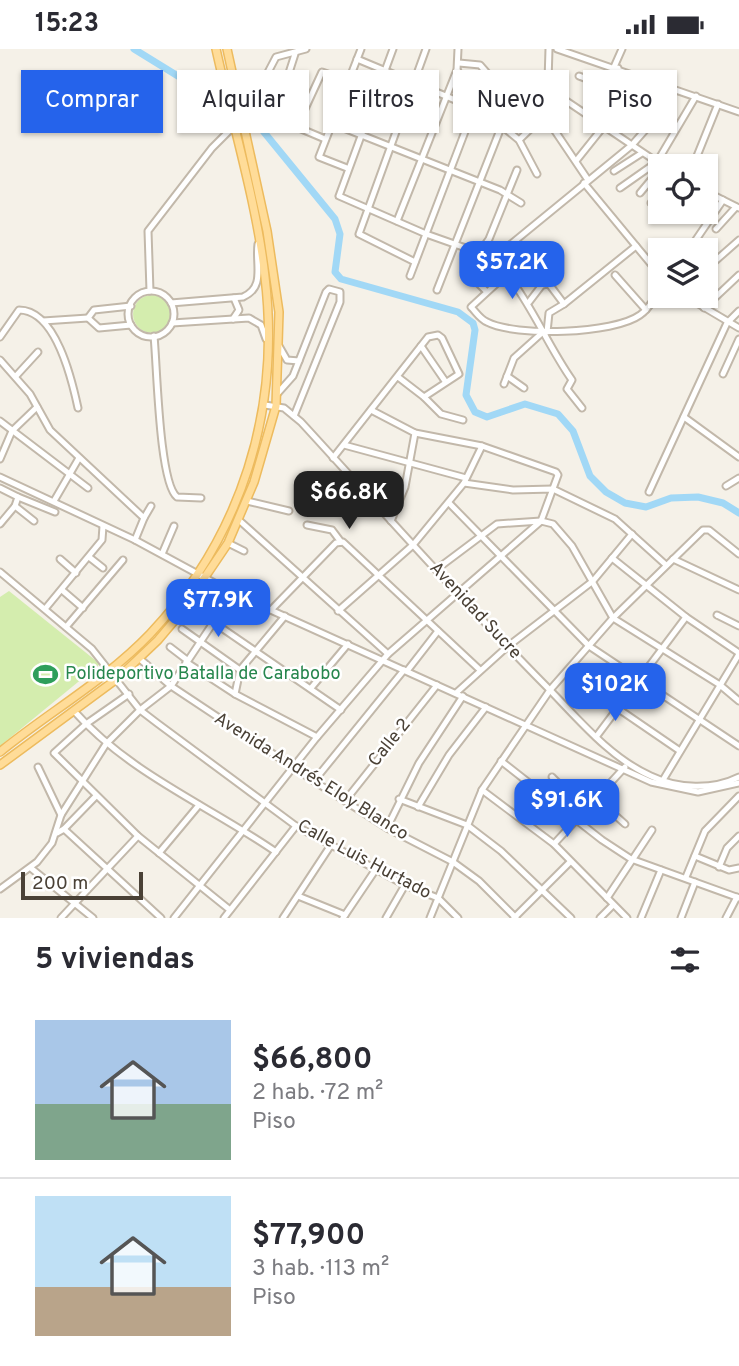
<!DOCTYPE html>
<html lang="es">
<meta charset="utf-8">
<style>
body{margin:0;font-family:Overpass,sans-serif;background:#f7f7f7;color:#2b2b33;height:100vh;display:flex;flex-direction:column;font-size:26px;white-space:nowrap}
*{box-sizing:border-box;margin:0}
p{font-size:23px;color:#7c7c81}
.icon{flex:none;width:38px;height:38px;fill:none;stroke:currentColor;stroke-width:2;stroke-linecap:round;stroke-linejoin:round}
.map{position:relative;height:869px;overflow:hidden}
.sheet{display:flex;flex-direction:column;background:#fff;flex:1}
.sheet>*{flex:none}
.hud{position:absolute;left:21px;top:21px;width:698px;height:63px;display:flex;gap:14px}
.controls{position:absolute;left:648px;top:105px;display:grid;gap:14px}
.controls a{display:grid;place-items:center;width:70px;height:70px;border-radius:0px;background:#fff;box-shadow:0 2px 5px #0004;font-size:35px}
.scale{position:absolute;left:21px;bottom:18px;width:122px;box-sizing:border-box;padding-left:7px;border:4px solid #4a4136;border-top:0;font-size:19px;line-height:24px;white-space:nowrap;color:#4a4136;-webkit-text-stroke:5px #fff;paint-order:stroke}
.price{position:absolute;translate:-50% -60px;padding:0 16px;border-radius:14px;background:#2563eb;color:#fff;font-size:23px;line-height:46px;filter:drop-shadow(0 2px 4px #0008)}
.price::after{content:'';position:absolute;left:50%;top:42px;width:21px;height:16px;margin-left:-10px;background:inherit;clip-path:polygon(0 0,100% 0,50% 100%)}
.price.selected{background:#222;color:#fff}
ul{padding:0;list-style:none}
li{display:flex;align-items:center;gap:21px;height:175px;padding:0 35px}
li+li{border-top:2px solid #e1e1e2}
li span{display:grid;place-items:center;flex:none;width:196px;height:140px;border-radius:0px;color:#555}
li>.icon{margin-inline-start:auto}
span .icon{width:84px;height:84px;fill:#fffc;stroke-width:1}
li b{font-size:30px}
h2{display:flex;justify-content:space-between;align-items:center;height:84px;padding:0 35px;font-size:30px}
.pill{padding:0 24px;border-radius:0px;background:#fff;box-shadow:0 2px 5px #0004;font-size:24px;line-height:63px}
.pill.selected{background:#2563eb;color:#fff}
.status{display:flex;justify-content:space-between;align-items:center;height:49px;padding:0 35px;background:#fff;direction:ltr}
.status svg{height:19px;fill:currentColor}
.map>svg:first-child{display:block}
.green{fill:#d4edae}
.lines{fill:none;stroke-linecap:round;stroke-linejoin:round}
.river{stroke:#a1d8f6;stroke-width:7}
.minor-casing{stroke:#c2b8aa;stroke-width:9}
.major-casing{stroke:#edbb5e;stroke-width:10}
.minor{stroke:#fff;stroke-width:5}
.major{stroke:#ffdc98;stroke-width:7}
.labels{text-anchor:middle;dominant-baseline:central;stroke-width:5;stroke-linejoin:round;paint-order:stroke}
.street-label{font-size:18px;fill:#4a4136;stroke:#fff}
.leisure-label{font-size:18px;fill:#27864d;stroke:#fff;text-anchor:start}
</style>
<div class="status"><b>15:23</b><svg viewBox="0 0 49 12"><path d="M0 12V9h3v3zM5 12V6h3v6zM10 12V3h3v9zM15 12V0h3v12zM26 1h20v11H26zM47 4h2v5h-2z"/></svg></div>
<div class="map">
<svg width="739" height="869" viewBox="0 0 739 869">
<rect width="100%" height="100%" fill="#f5f1e8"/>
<!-- green -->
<g class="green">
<circle cx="152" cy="265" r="19"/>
<path d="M9 542 100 615 0 697V548Z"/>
</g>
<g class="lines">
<!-- river -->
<path class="river" d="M134 0 259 77 335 170 340 185 335 223 341 230 458 263 473 274 475 281 466 346 475 363 487 368 525 355 558 365 573 382 590 427 606 443 625 454 646 458 671 449 698 448 723 454 739 464"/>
<defs>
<g id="minor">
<path d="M393 0 339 147 426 185 494 209 510 221 507 225C533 258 548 297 572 331L567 340 582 359"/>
<path d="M549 0 547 64 553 79 588 131"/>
<path d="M557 0 739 63"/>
<path d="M357 10 484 63 500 81"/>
<path d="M459 14 480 16 517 58"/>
<path d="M614 18 622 0"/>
<path d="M457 21 484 63"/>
<path d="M579 27 611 39"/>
<path d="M247 31 265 29 276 8 306 0"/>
<path d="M609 47 633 59"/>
<path d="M279 55 295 5"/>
<path d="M331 74 500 141 521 154"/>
<path d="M599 74 618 19"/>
<path d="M502 77 519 91 537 125"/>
<path d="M325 90 299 79 298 75 322 23 348 32"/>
<path d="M519 91 547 64"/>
<path d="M576 112 604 77"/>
<path d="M693 117 718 55"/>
<path d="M347 119 319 108 361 0"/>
<path d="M614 122 642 104"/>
<path d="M584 134 660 226"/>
<path d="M620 139 657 113 696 47"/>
<path d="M705 142 739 159"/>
<path d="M640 144 660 120"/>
<path d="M651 154 660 142"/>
<path d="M662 164 663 163"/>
<path d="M397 172 457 21 458 0"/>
<path d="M716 180 736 158"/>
<path d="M505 201 542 236 529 253"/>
<path d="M689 201 723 151"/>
<path d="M479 204 489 190 517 121"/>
<path d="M494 209 632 96 654 71 671 37"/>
<path d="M415 213 359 185 426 0"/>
<path d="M705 221 739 191"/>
<path d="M507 225 471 258C476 263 480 270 487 273 515 288 614 285 640 266 649 260 654 250 660 241"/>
<path d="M615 226 646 261"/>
<path d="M410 227 474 59"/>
<path d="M473 229 486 242"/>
<path d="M542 236 549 235 564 255"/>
<path d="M437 241 500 81 517 58 540 41 559 47 663 117"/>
<path d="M150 242 148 182 212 99 234 77"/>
<circle cx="151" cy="265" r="23"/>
<path d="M685 247 739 279"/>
<path d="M171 254 243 248C266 238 255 215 258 195"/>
<path d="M131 257 94 261 88 269 99 279 131 276"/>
<path d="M704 259 739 226"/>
<path d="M233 270 239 261 234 249"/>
<path d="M43 272 88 269"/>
<path d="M172 274 249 269 261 276 266 290"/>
<path d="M547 283 549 264 564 255 636 197"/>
<path d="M154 287C157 316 159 434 177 448L201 449"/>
<path d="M0 288 19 261C56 261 72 331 78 359"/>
<path d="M279 297 287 311 299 312"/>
<path d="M421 297 445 332"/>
<path d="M0 311 30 345 50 381 144 469 135 491"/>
<path d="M723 325 739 290"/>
<path d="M16 327 38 303"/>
<path d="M507 327 524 339"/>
<path d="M504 335 514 309 543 283"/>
<path d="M277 345 293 327 326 243 329 240 340 243V253L294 367"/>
<path d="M424 348 441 365 463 371"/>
<path d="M265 356 284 359 301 373C381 460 460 550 543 634 576 667 608 708 651 727 678 740 713 741 739 728"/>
<path d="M684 368 739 408"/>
<path d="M0 372 88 439"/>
<path d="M344 396 466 429"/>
<path d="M333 409 428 288 438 286 442 289 459 325 424 348 398 328"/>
<path d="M0 410 12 382 37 358"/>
<path d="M0 428 135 491 233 544 651 733 698 743 739 734"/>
<path d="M464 434 513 441 553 440 615 470 666 516"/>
<path d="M726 437 739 429"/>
<path d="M0 439 18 448 15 457 0 475"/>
<path d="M649 443 727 274 739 262"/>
<path d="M18 448 55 463"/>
<path d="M54 452 79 409"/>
<path d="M247 452 289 462"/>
<path d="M449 454 589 597 739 697"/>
<path d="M15 457 34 472"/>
<path d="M144 469 151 457"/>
<path d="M240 472 388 605"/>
<path d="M391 472 405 438 415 384"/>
<path d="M307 476 332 481 341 493"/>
<path d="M228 494 244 502"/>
<path d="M162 505 174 477"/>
<path d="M89 508 103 519"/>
<path d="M612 509 686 568 739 604"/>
<path d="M60 510 76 524"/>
<path d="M673 510 739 541"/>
<path d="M437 520 497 475 541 472 553 475 572 497 613 569 720 636 739 652"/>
<path d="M0 523 92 600 140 661 157 674 296 777 405 836 438 849 458 869"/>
<path d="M62 541 83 559"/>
<path d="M193 557 214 571"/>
<path d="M45 560 102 491 103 477"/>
<path d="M272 560 336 494 343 493 480 621"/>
<path d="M338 562 413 496 464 434 482 397"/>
<path d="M717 566 739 577"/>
<path d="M213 573 341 661"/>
<path d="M66 578 123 511"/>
<path d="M182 580 240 621"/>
<path d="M170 598 187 611"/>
<path d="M140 610 171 637 314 732 387 779 453 813 479 832 516 869"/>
<path d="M186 613 235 645 317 688"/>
<path d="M407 622 438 582"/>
<path d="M566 624 680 702"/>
<path d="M311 639 348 595"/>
<path d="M456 644 507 598 593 532 632 485"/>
<path d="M129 645 86 675 54 704 138 787 230 861"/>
<path d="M235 645 240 621 285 567"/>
<path d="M74 662C130 725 208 756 276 803"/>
<path d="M596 688 686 568"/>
<path d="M501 712 602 791 631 810 739 849"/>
<path d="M38 718 61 766"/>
<path d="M552 728 584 760"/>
<path d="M663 731 739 605"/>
<path d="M314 732 404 621"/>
<path d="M482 741 554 795 627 869"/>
<path d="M596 749 625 775"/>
<path d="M399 750 467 776 501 802 571 869"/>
<path d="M345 752 437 636"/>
<path d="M418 758 449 706 486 658"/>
<path d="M387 779 419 714 463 647"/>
<path d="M64 780 96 747"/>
<path d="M57 784 64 780 161 869"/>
<path d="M554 795 625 718"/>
<path d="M159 804 199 756"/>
<path d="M695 807 729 821 739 819"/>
<path d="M719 818 727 799 739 787"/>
<path d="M32 820 93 869"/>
<path d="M686 828 705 782 739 747"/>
<path d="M0 840 37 813 52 794 61 766 106 695 140 661 171 637 233 544"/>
<path d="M298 847 345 866"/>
<path d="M607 849 652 781"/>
<path d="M61 869 138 787"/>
<path d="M174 869 317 688 388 605 541 472 558 426 556 423 482 397 415 384 371 361"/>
<path d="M224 869 296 777"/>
<path d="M283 869 331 796"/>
<path d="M343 869 376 820"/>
<path d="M386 869 405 836"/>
<path d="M430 869 482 741 550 641 613 569 703 481H709L739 505"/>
<path d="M514 869 570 813"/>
<path d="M600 869 613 856"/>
<path d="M641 869 661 821"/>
<path d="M681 869 695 833"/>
<path d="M726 869 737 848"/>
</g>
<g id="major">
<path d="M0 703C49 663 106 631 150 585 242 487 281 361 265 228 257 155 232 73 216 0"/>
<path d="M0 716 118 629 158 591 180 565 228 494 254 433 276 357 279 263 267 182 227 0"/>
</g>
</defs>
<!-- minor casing -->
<use href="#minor" class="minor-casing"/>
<!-- major casing -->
<use href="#major" class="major-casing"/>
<!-- minor -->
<use href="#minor" class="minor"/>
<!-- major -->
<use href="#major" class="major"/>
</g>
<!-- icons -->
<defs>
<symbol id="stadium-bare" viewBox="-9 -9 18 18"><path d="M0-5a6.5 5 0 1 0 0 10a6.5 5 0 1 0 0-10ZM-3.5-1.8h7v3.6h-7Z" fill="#2e9e5b" stroke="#fff" stroke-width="2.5" paint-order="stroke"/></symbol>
</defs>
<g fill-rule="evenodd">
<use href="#stadium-bare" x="28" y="608" width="35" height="35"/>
</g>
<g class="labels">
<!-- street labels -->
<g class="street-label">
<text transform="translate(475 562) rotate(47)">Avenidad Sucre</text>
<text transform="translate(390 694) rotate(-51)">Calle 2</text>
<text transform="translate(311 728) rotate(32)">Avenida Andrés Eloy Blanco</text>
<text transform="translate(364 811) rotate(28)">Calle Luis Hurtado</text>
</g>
<!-- leisure labels -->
<g class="leisure-label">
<text x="65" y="625">Polideportivo Batalla de Carabobo</text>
</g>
</g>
</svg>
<div class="controls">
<a><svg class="icon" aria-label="locate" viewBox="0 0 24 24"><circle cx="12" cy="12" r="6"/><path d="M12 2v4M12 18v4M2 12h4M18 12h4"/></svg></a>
<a><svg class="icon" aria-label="layers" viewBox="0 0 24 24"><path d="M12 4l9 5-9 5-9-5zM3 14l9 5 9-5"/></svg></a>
</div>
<div class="scale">200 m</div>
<b class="price" style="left:512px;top:252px">$57.2K</b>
<b class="price selected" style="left:349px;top:482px">$66.8K</b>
<b class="price" style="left:218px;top:590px">$77.9K</b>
<b class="price" style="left:615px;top:674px">$102K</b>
<b class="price" style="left:567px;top:790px">$91.6K</b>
<div class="hud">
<a class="pill selected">Comprar</a>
<a class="pill">Alquilar</a>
<a class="pill">Filtros</a>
<a class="pill">Nuevo</a>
<a class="pill">Piso</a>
</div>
</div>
<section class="sheet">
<h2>5 viviendas<svg class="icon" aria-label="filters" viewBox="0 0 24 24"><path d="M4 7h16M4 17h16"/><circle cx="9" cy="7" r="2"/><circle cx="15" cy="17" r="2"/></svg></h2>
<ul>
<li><span style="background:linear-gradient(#a9c7e8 60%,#7fa58c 0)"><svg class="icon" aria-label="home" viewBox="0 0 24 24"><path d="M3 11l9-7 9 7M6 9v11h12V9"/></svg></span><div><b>$66,800</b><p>2 hab. · 72 m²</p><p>Piso</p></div></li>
<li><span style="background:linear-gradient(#bfe0f5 65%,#b9a48a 0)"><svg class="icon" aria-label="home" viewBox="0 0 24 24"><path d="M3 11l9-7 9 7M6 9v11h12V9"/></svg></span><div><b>$77,900</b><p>3 hab. · 113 m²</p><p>Piso</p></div></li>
</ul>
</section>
